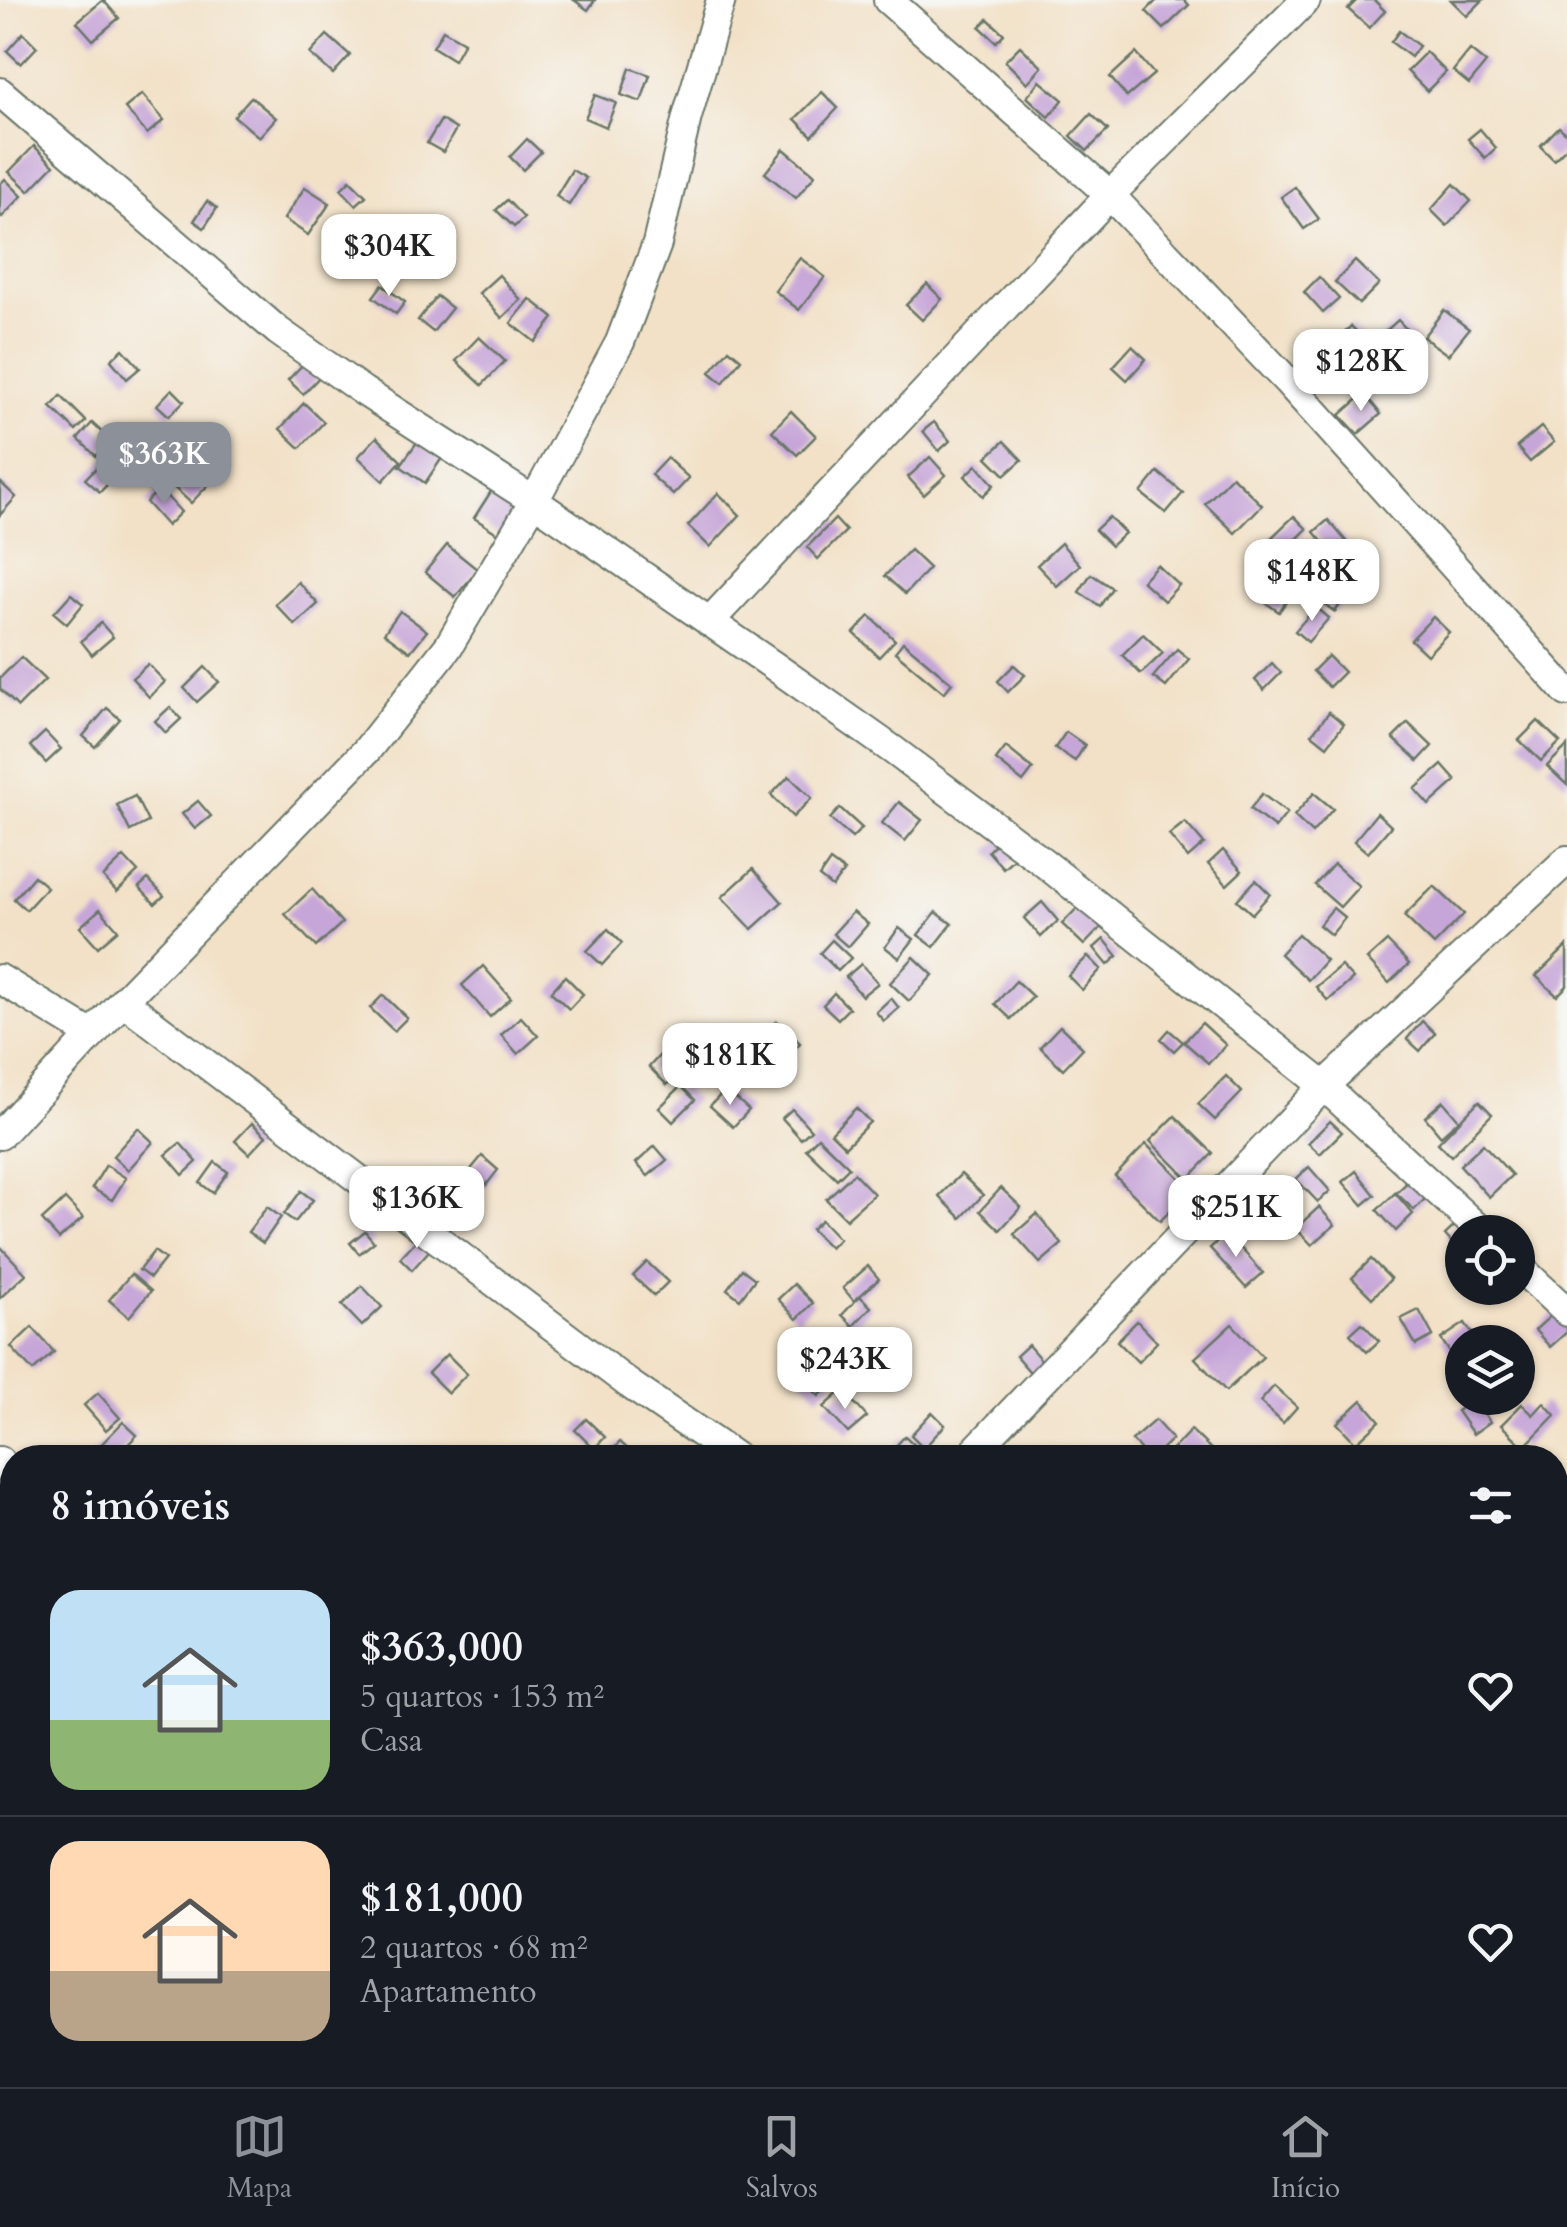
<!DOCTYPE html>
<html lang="pt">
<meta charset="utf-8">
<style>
body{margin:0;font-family:Cardo,serif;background:#20242c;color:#f1f3f6;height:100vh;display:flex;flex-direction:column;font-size:38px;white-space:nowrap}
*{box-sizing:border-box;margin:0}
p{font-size:32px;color:#9ea1a6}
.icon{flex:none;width:55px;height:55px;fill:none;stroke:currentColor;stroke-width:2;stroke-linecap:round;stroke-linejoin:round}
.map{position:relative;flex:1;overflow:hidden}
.panel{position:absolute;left:0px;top:1445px;width:1568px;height:642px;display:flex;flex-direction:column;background:#171b24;border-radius:40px 40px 0 0;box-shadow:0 2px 8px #0004}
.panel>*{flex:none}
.fabs{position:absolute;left:1445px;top:1215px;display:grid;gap:20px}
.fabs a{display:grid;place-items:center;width:90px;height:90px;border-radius:50%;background:#171b24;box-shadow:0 2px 8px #0004;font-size:50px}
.price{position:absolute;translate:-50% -85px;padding:0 22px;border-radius:20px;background:#fff;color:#222;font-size:32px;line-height:65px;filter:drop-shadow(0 2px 5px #0008)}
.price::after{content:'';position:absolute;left:50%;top:60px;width:30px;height:22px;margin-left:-15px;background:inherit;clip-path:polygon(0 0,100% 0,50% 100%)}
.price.active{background:#8c9099;color:#fff}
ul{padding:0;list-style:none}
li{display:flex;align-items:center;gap:30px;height:250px;padding:0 50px}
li+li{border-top:2px solid #363941}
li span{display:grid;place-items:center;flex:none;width:280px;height:200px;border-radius:30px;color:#555}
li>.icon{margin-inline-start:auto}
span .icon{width:120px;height:120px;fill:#fffc;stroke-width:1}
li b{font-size:42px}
h2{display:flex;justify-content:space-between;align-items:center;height:120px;padding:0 50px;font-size:42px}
.dock{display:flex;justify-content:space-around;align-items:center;height:140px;border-top:2px solid #363941;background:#171b24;font-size:28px;color:#9ea1a6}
.dock a{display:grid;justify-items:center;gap:5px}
.dock .active{color:#8c9099}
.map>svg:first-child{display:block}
.building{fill:#c6a5d8}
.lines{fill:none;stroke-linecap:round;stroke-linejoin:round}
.street-casing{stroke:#697667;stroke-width:32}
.street{stroke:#fff;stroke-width:28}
</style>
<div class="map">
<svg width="1567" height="2087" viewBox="0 0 1567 2087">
<rect width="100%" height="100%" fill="#f6f6f2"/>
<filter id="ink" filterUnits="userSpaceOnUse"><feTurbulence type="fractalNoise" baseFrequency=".01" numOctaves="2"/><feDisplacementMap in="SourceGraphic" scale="20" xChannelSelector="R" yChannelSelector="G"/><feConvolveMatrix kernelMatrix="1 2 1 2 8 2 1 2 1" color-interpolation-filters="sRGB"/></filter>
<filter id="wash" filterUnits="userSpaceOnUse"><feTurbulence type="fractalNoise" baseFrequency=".0048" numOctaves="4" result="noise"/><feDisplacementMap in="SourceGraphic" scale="40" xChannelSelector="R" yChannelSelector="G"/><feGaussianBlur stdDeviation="2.25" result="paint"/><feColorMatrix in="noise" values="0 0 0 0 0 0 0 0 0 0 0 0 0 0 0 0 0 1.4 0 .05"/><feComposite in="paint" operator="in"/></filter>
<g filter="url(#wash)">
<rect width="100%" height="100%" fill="#f2e1c7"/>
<g id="blocks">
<!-- building -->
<g class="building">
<path d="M103 0 119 18 93 40 77 22Z"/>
<path d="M574 0H595L588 10Z"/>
<path d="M1157 0H1184L1189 5 1164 29 1146 11Z"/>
<path d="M1357 0H1374L1385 11 1369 28 1348 9Z"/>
<path d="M1451 0H1483L1467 16Z"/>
<path d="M988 19 1004 34 996 42 980 27Z"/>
<path d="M443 30 464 42 454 60 433 47Z"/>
<path d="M1399 31 1419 46 1411 57 1391 42Z"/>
<path d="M23 33 37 47 21 64 7 51Z"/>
<path d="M327 35 350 55 333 74 310 54Z"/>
<path d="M1020 46 1042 67 1027 83 1005 61Z"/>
<path d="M1470 50 1486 63 1469 84 1453 71Z"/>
<path d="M1426 52 1446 72 1427 91 1407 71Z"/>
<path d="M1136 53 1154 74 1127 97 1110 77Z"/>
<path d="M630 68 650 75 641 102 621 95Z"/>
<path d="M1040 81 1063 100 1049 117 1027 97Z"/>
<path d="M822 92 838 108 812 136 795 119Z"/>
<path d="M142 94 164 120 147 134 125 108Z"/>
<path d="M595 95 616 103 606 127 585 118Z"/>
<path d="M251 97 276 118 259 137 234 116Z"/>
<path d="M1091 114 1108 130 1087 151 1071 136Z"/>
<path d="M441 120 456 129 443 152 427 143Z"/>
<path d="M1559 127 1567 134V147L1554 160 1540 146Z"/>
<path d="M1480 129 1496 148 1485 158 1468 139Z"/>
<path d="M527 139 541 152 523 170 510 157Z"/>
<path d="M34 146 54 165 29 191 9 172Z"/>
<path d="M784 149 815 175 796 198 765 173Z"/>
<path d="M572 170 586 178 569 205 556 196Z"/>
<path d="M5 179 22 196 2 217 0 215V184Z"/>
<path d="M350 180 366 196 356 205 341 189Z"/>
<path d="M1454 184 1471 201 1447 226 1431 210Z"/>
<path d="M305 187 330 203 308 235 284 219Z"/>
<path d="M1295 187 1319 219 1304 229 1281 197Z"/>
<path d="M507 200 524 218 514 227 496 210Z"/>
<path d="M207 201 217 208 204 228 194 221Z"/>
<path d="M392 227 407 237 398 248 384 239Z"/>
<path d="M800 258 825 277 799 310 775 291Z"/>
<path d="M1355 261 1379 284 1359 304 1335 282Z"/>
<path d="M499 275 521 300 502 318 479 293Z"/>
<path d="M1319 277 1339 299 1323 313 1304 292Z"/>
<path d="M927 284 942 299 922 320 906 305Z"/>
<path d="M382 285 405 302 396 314 373 297Z"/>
<path d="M437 296 452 308 433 332 418 320Z"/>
<path d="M530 299 554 318 535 342 511 323Z"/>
<path d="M1444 310 1469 329 1448 355 1423 337Z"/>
<path d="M1398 320 1418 342 1398 360 1378 338Z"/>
<path d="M1351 326 1375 350 1358 367 1334 344Z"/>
<path d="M479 337 505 361 482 385 456 361Z"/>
<path d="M1132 346 1146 359 1127 380 1113 367Z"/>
<path d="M123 349 140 368 127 379 111 360Z"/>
<path d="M729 349 741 359 723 383 710 372Z"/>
<path d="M311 356 326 370 303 394 288 380Z"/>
<path d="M172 389 184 401 169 416 157 405Z"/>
<path d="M1364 394 1381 414 1358 434 1340 415Z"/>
<path d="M61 396 86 421 76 431 51 407Z"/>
<path d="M304 403 324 422 300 448 280 429Z"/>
<path d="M791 411 816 436 797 455 772 431Z"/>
<path d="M934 422 950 441 939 451 923 431Z"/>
<path d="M92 423 111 441 96 456 78 439Z"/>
<path d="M1541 427 1554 442 1530 462 1517 447Z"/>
<path d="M377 437 401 461 383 481 358 457Z"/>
<path d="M420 438 444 455 425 483 400 466Z"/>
<path d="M1004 441 1022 460 1005 475 987 457Z"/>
<path d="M111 453 125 467 100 492 85 479Z"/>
<path d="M930 457 946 475 924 495 908 477Z"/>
<path d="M667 458 689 478 673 495 651 475Z"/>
<path d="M188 463 210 483 191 503 169 483Z"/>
<path d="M977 465 994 485 983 496 965 476Z"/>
<path d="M1158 472 1183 493 1166 513 1141 493Z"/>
<path d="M1232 476 1262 505 1235 533 1205 504Z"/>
<path d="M499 479 529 499 503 537 474 518Z"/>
<path d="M0 482 16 497 0 515Z"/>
<path d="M160 489 181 512 167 526 146 502Z"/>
<path d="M718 493 740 515 710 547 688 526Z"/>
<path d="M1294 516 1307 529 1282 554 1269 540Z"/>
<path d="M1109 517 1125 533 1111 546 1095 530Z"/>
<path d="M835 519 846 531 818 559 807 547Z"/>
<path d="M1328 520 1346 541 1332 553 1314 532Z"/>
<path d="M1061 543 1080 565 1057 586 1037 565Z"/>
<path d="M447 545 478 570 455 597 425 572Z"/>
<path d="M910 550 929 568 905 594 885 576Z"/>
<path d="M1157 565 1179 585 1164 601 1142 581Z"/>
<path d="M1270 569 1296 587 1279 612 1253 594Z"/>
<path d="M1337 570 1355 582 1335 612 1317 599Z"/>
<path d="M1091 574 1112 588 1100 606 1079 592Z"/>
<path d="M298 582 318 604 295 625 275 604Z"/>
<path d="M71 594 83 604 67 624 54 613Z"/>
<path d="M1316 607 1329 618 1308 642 1295 631Z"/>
<path d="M400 611 427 631 410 652 384 633Z"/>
<path d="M870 616 895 640 879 657 854 633Z"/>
<path d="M1433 617 1449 632 1427 655 1411 640Z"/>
<path d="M101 623 113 637 92 655 81 641Z"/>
<path d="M1143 634 1163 653 1141 674 1122 655Z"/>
<path d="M903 642 952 683 944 693 895 652Z"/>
<path d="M1177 649 1189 659 1166 687 1153 677Z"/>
<path d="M1328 656 1344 672 1329 687 1313 671Z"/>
<path d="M21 657 45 680 18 707 0 689V678Z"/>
<path d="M1272 663 1281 673 1264 690 1255 680Z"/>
<path d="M148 664 165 682 149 697 132 678Z"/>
<path d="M1014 665 1025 675 1008 692 998 681Z"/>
<path d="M205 667 219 682 197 702 184 688Z"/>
<path d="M170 707 181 719 166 733 155 721Z"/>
<path d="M107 708 120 719 95 747 83 736Z"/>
<path d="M1329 712 1344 724 1327 746 1312 734Z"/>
<path d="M1538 721 1560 742 1541 761 1519 740Z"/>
<path d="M1408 723 1432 746 1418 761 1393 738Z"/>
<path d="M45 732 61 749 46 763 30 746Z"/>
<path d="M1066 732 1085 745 1075 761 1055 748Z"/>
<path d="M1567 746V785L1547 766Z"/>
<path d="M1006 747 1033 769 1023 782 996 760Z"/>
<path d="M1442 765 1456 781 1429 805 1415 789Z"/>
<path d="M789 776 812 798 793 817 771 795Z"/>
<path d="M1314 793 1333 809 1312 833 1294 816Z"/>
<path d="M1262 794 1287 813 1275 828 1250 809Z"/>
<path d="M135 796 148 822 130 831 117 805Z"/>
<path d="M198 801 211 816 195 829 182 814Z"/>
<path d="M899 802 922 820 905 841 882 823Z"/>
<path d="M840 808 862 828 852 838 830 819Z"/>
<path d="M1377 813 1391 826 1368 853 1354 841Z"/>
<path d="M1185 822 1204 844 1188 858 1169 835Z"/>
<path d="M1003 836 1019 854 1003 868 988 851Z"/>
<path d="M1223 850 1242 871 1227 885 1208 864Z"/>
<path d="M124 857 138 872 117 892 103 877Z"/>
<path d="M830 861 844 871 832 887 819 877Z"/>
<path d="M1334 864 1359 886 1340 907 1315 885Z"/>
<path d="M753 869 782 902 752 929 722 897Z"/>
<path d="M34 876 47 887 26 910 14 899Z"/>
<path d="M148 879 164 896 155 904 139 887Z"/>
<path d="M1256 880 1270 894 1252 914 1237 900Z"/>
<path d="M1434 886 1464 914 1434 945 1404 916Z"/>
<path d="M312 889 342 923 316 947 285 914Z"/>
<path d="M1085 900 1107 921 1084 945 1062 924Z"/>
<path d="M1042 902 1058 921 1041 937 1024 918Z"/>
<path d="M1333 908 1345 918 1331 935 1319 925Z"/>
<path d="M100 909 118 930 98 947 80 927Z"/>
<path d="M853 912 868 924 848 947 833 934Z"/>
<path d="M936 912 952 924 934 947 918 935Z"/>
<path d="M899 928 914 939 899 958 885 947Z"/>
<path d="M608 929 622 943 602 965 587 951Z"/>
<path d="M1298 934 1326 960 1308 980 1280 954Z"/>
<path d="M1104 939 1118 956 1108 965 1094 948Z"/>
<path d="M832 940 851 958 838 971 820 953Z"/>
<path d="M1387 941 1409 964 1389 983 1367 959Z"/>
<path d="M1567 946V986L1557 996 1536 976Z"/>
<path d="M1088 956 1101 969 1082 990 1068 976Z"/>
<path d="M914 957 933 975 909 1001 890 983Z"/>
<path d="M861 964 878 983 862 996 846 977Z"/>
<path d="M483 966 511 998 490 1017 462 985Z"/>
<path d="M1341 966 1353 979 1328 1001 1316 987Z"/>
<path d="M565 976 583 994 569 1009 551 992Z"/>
<path d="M1016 981 1033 997 1011 1019 995 1004Z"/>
<path d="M834 993 849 1008 838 1019 823 1005Z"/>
<path d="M383 995 407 1018 394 1031 370 1008Z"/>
<path d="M891 998 899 1008 884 1021 876 1012Z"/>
<path d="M521 1017 538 1036 518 1054 501 1035Z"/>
<path d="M777 1021 800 1043 773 1071 750 1048Z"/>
<path d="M1422 1021 1435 1033 1420 1051 1407 1039Z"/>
<path d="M1202 1023 1226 1045 1208 1063 1184 1042Z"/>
<path d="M1060 1026 1083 1048 1063 1069 1040 1047Z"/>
<path d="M1169 1030 1183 1042 1174 1051 1161 1039Z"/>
<path d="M742 1052 756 1065 747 1076 733 1063Z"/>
<path d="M660 1055 679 1074 667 1085 649 1067Z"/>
<path d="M1226 1076 1242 1092 1215 1120 1198 1104Z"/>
<path d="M681 1086 695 1100 673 1122 659 1108Z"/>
<path d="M726 1089 749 1110 733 1127 710 1106Z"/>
<path d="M1443 1101 1459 1120 1441 1136 1425 1117Z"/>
<path d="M1479 1101 1492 1114 1451 1156 1438 1143Z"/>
<path d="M856 1108 870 1122 845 1147 831 1133Z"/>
<path d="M792 1109 811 1130 801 1139 782 1118Z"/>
<path d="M1175 1116 1213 1153 1188 1179 1150 1141Z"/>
<path d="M1330 1121 1342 1132 1320 1154 1308 1143Z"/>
<path d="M252 1123 266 1136 249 1154 235 1141Z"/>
<path d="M138 1128 153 1142 128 1170 113 1156Z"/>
<path d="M818 1137 849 1167 837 1179 806 1149Z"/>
<path d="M180 1143 197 1162 183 1175 166 1155Z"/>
<path d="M1146 1144 1191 1189 1160 1221 1115 1176Z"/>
<path d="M1483 1144 1512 1175 1489 1197 1460 1165Z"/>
<path d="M655 1146 667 1160 648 1176 636 1163Z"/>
<path d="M482 1156 498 1170 480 1193 463 1179Z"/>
<path d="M215 1162 228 1172 213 1193 200 1183Z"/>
<path d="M106 1165 126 1178 112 1200 92 1188Z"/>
<path d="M1309 1167 1330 1191 1318 1202 1296 1179Z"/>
<path d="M1356 1171 1375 1195 1363 1205 1343 1182Z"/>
<path d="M854 1173 874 1194 846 1219 826 1199Z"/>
<path d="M961 1174 983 1195 961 1218 939 1196Z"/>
<path d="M1413 1177 1430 1194 1414 1210 1396 1193Z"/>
<path d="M1001 1188 1021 1207 1000 1230 980 1211Z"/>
<path d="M301 1191 313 1200 295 1222 284 1214Z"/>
<path d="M1395 1193 1413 1214 1396 1231 1377 1210Z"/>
<path d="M65 1199 83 1218 59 1239 42 1220Z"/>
<path d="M267 1207 281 1217 263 1243 248 1232Z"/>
<path d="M1319 1207 1335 1225 1312 1245 1296 1228Z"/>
<path d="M1037 1214 1062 1244 1040 1263 1014 1234Z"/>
<path d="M821 1220 839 1239 830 1248 811 1229Z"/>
<path d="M1461 1220 1462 1233 1452 1243 1445 1235Z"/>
<path d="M365 1231 374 1242 359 1254 350 1243Z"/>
<path d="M423 1233 435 1244 412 1270 400 1258Z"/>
<path d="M1227 1233 1263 1273 1246 1288 1210 1248Z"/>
<path d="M0 1246 26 1274 0 1298Z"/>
<path d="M154 1251 165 1259 150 1278 139 1270Z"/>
<path d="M1371 1259 1391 1279 1372 1298 1352 1278Z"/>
<path d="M647 1262 668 1282 654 1296 633 1276Z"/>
<path d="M868 1266 879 1279 854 1301 843 1288Z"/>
<path d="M742 1269 755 1279 740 1299 727 1289Z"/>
<path d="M131 1274 151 1291 129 1317 109 1300Z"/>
<path d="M794 1284 813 1303 797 1319 778 1299Z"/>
<path d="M362 1286 382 1307 362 1326 342 1305Z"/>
<path d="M860 1296 871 1307 853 1326 842 1315Z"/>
<path d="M1558 1309 1567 1318V1332L1550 1347 1535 1330Z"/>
<path d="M1419 1310 1433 1336 1416 1345 1401 1319Z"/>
<path d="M1137 1321 1157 1342 1138 1362 1117 1341Z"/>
<path d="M1362 1323 1379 1341 1367 1352 1350 1334Z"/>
<path d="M1465 1323 1478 1342H1462V1371L1441 1339Z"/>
<path d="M1232 1324 1263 1357 1226 1391 1195 1358Z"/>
<path d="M32 1327 54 1352 33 1371 11 1347Z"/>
<path d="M1028 1345 1048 1368 1036 1379 1016 1356Z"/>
<path d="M447 1354 467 1374 448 1393 428 1373Z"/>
<path d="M815 1365 833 1382 819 1396 802 1379Z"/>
<path d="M1274 1386 1297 1407 1283 1423 1260 1402Z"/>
<path d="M843 1390 867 1417 848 1433 824 1407Z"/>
<path d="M98 1393 120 1418 106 1430 84 1405Z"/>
<path d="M1474 1399 1490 1422 1473 1434 1457 1411Z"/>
<path d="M1362 1400 1380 1421 1356 1443 1337 1423Z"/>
<path d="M1544 1403 1555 1415 1524 1447 1501 1425 1522 1404 1533 1415Z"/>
<path d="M932 1412 945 1425 924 1448 911 1435Z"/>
<path d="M586 1419 605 1437 594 1449 575 1430Z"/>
<path d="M1155 1420 1172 1439 1152 1458H1148L1132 1440Z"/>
<path d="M123 1422 137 1435 115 1458H88Z"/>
<path d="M1191 1430 1214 1452 1209 1458H1182L1173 1449Z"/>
<path d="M905 1436 921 1451 915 1458H885Z"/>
<path d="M620 1442 629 1450 621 1458H610L608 1455Z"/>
<path d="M1555 1493 1567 1506 1555 1517Z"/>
<path d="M1567 1540V1563L1565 1565 1555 1556V1552Z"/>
<path d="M1567 1629V1654L1555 1641Z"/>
<path d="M12 1815V1855L11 1856 0 1846V1828Z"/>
<path d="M1567 1912V1935L1563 1939 1555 1930V1924Z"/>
<path d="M12 1993V2025L0 2011V2004Z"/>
<path d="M423 2075H453L461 2083 457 2087H434Z"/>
<path d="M689 2075H700L712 2087H690L684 2080Z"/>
<path d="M839 2075 849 2087H825Z"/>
<path d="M960 2075H981L970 2087H953L951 2085Z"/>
<path d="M1021 2075H1061L1050 2087H1033Z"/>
<path d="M1167 2075H1184L1190 2082 1185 2087H1161L1158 2084Z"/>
<path d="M1220 2075H1233L1239 2080 1233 2087H1209Z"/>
</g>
</g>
</g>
<g filter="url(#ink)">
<use href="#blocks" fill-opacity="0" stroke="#697667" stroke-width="2.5"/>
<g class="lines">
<defs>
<g id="street">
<path d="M888 0 1110 195 1287 381 1567 692"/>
<path d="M0 92 278 331 363 391 534 501 774 666 893 750 1043 862 1324 1086 1482 1232"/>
<path d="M709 622 1110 195 1306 0"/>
<path d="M0 979 92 1035"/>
<path d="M123 1001 629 1384 737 1458"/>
<path d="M0 1135 123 1001 366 751 448 647 534 501 620 342 657 244 687 117 721 0"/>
<path d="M1518 1266 1567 1312"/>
<path d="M968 1458 1324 1086 1567 860"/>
<path d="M0 1461 12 1474"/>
<path d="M625 2075 637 2087"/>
<path d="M1546 2075 1562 2087"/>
</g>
</defs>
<!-- street casing -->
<use href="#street" class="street-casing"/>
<!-- street -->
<use href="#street" class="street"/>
</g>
</g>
</svg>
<div class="fabs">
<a><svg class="icon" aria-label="locate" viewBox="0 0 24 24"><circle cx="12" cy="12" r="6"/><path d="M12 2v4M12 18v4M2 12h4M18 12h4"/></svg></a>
<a><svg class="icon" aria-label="layers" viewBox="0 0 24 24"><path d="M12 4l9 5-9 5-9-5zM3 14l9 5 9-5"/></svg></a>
</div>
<b class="price" style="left:389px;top:299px">$304K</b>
<b class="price" style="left:1361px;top:414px">$128K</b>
<b class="price active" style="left:164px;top:507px">$363K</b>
<b class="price" style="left:1312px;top:624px">$148K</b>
<b class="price" style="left:730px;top:1108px">$181K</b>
<b class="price" style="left:417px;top:1251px">$136K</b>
<b class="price" style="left:1236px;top:1260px">$251K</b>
<b class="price" style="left:845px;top:1412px">$243K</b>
<section class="panel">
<h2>8 imóveis<svg class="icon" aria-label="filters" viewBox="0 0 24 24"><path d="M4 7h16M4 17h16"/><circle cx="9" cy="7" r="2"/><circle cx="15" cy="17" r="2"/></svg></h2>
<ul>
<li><span style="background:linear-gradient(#bfe0f5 65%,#8fb573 0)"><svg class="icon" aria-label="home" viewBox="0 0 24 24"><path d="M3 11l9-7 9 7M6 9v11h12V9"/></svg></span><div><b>$363,000</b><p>5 quartos · 153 m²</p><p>Casa</p></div><svg class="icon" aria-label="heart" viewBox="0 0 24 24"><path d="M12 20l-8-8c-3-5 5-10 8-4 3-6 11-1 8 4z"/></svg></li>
<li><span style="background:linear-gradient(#ffd9b3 65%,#b9a48a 0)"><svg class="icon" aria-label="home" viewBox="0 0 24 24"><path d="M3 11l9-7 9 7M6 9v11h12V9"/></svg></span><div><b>$181,000</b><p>2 quartos · 68 m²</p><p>Apartamento</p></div><svg class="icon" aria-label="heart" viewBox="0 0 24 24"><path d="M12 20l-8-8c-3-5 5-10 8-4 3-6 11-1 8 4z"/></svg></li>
</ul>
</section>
</div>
<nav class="dock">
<a class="active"><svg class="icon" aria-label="map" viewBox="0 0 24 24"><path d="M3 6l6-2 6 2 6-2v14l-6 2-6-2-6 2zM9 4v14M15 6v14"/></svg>Mapa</a>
<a><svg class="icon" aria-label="saved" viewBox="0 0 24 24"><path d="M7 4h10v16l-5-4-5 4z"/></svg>Salvos</a>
<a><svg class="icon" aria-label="home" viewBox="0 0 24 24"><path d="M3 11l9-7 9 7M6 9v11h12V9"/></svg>Início</a>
</nav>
